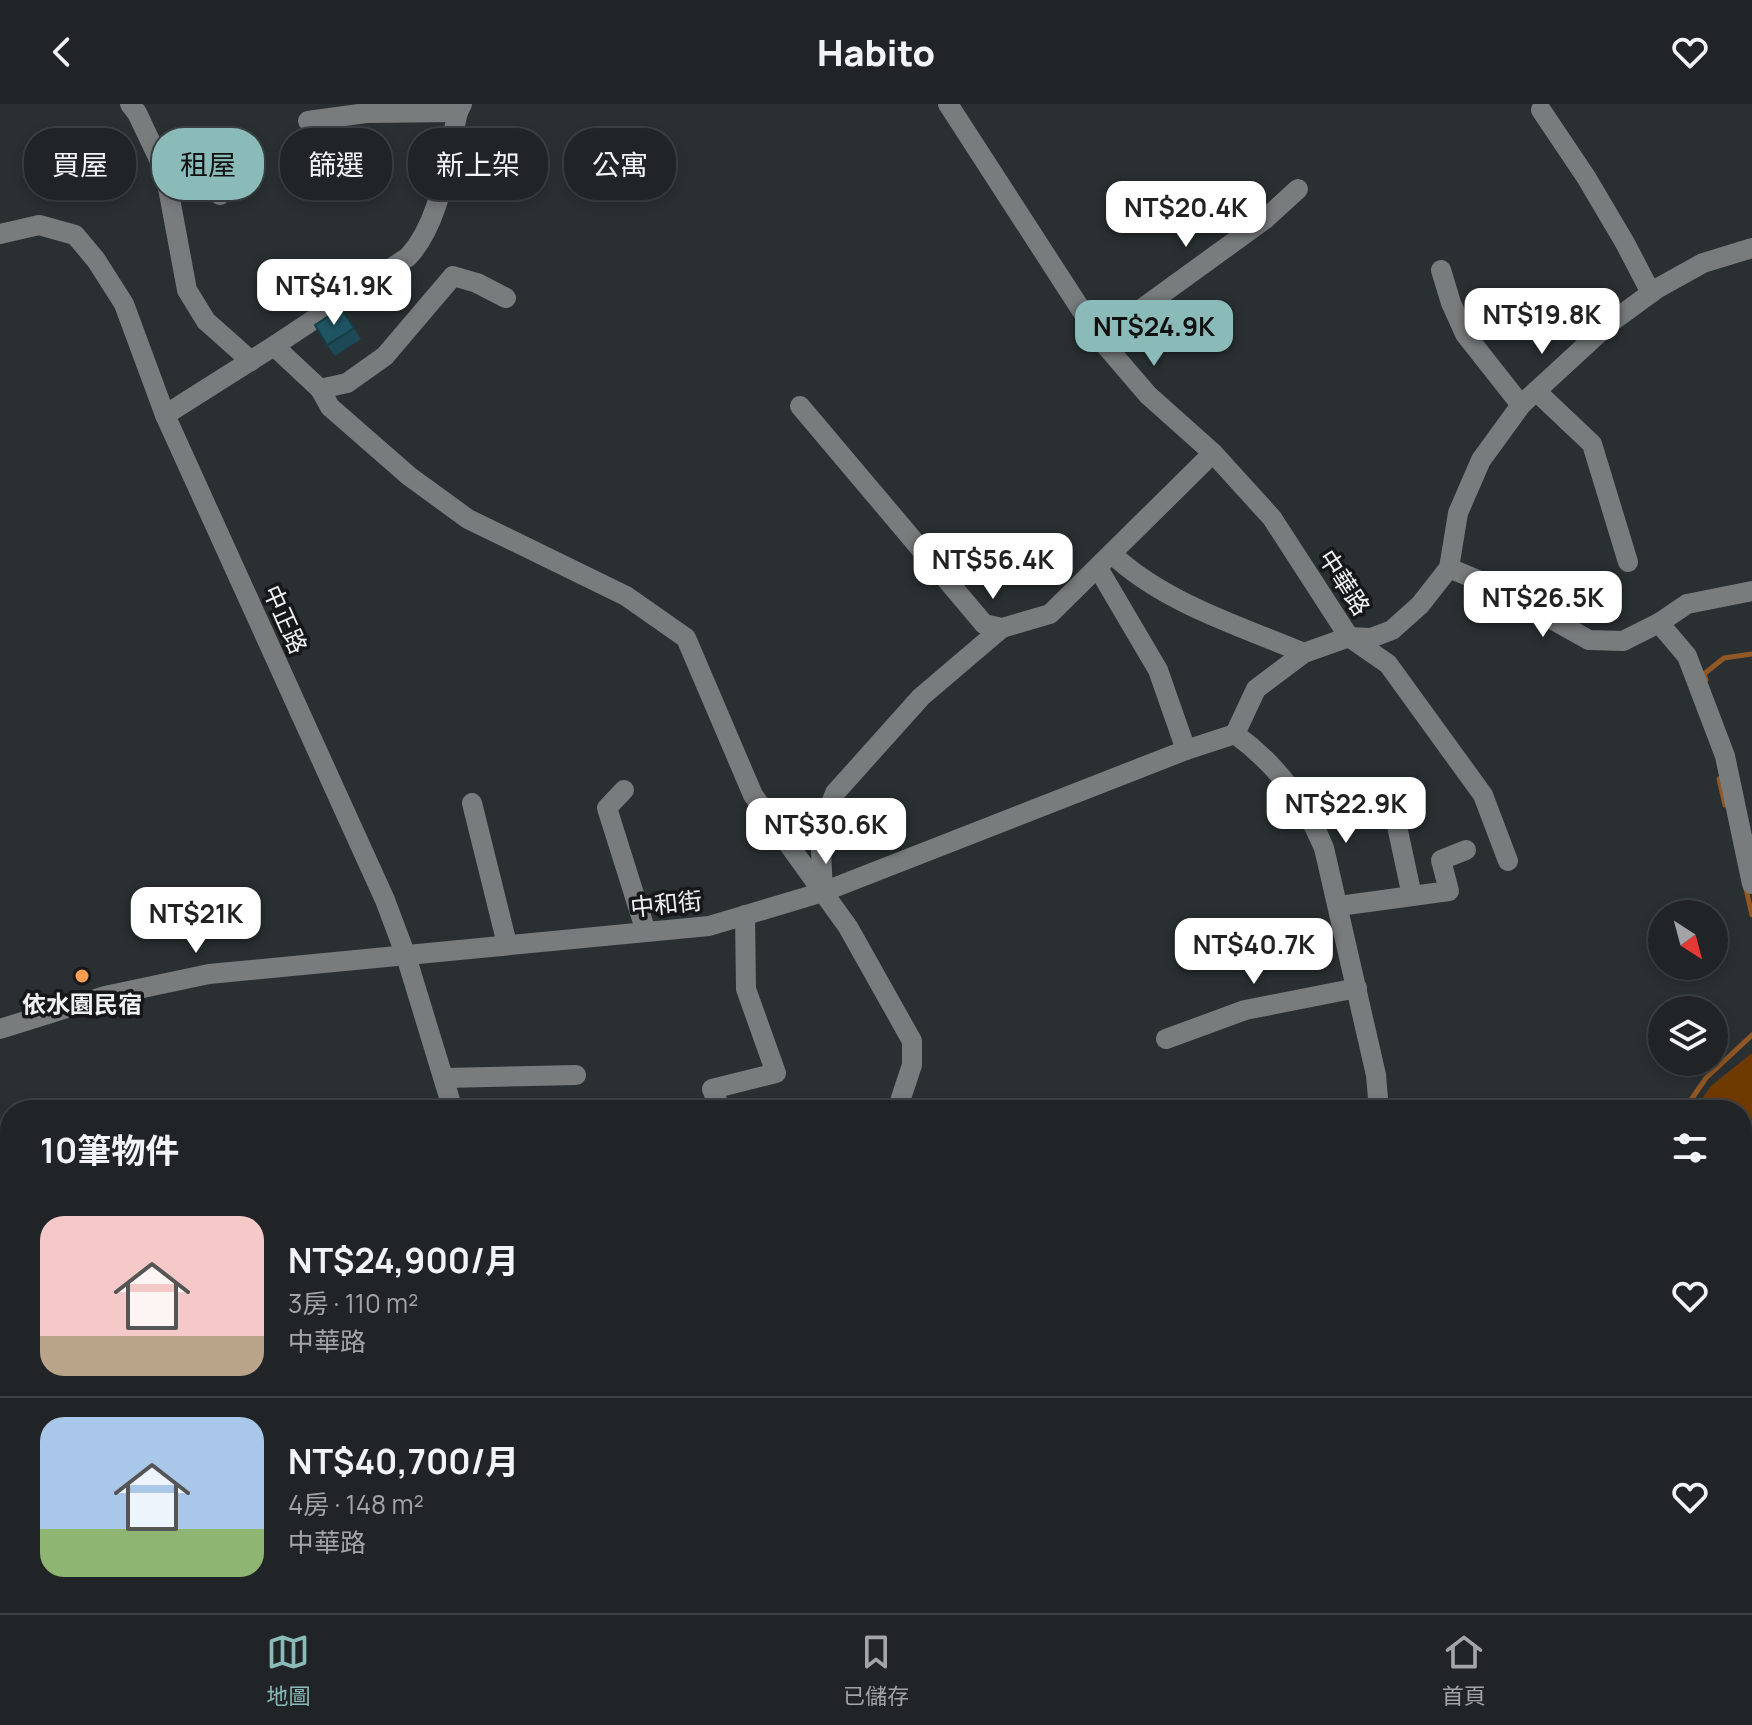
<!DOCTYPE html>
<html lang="zh-TW">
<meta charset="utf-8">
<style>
body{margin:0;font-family:Manrope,"Noto Sans TC",sans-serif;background:#282c2e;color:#f1f3f6;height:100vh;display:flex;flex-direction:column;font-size:30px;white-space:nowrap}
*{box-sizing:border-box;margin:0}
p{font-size:26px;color:#a2a4a7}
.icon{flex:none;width:44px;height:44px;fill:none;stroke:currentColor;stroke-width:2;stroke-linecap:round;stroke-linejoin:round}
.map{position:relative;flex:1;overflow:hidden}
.drawer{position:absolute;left:0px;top:996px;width:1752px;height:514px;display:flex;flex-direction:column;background:#202426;border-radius:32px 32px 0 0;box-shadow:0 4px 12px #0003,0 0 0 2px #3d4143}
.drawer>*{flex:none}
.guide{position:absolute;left:24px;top:24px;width:800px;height:72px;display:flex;gap:16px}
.needle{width:52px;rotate:144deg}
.fabs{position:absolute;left:1648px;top:796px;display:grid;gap:16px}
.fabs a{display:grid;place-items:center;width:80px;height:80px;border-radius:50%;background:#202426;box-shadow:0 4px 12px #0003,0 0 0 2px #3d4143;font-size:40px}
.price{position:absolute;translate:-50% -68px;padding:0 18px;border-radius:16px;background:#fff;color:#222;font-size:26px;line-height:52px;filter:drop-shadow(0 2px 4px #0008)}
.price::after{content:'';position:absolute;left:50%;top:48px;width:24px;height:18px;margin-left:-12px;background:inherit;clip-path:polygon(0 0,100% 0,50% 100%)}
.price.current{background:#8bbbb9;color:#111}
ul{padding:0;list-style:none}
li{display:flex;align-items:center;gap:24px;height:200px;padding:0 40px}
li+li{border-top:2px solid #3d4143}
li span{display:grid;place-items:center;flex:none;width:224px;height:160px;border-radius:24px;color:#555}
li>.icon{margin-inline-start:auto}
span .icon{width:96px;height:96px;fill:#fffc;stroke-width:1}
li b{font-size:34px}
h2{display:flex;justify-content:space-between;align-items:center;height:96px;padding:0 40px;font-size:34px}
.chip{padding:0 28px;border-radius:32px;background:#202426;box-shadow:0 4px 12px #0003,0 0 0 2px #3d4143;font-size:28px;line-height:72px}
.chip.current{background:#8bbbb9;color:#111}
header{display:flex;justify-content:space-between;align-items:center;height:104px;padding:0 40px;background:#202426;font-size:36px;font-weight:800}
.menu{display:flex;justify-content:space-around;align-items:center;height:112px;border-top:2px solid #3d4143;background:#202426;font-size:22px;color:#a2a4a7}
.menu a{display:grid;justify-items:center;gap:4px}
.menu .current{color:#8bbbb9}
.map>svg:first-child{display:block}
.green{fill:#6f3a02}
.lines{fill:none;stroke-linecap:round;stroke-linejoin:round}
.stream{stroke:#915724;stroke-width:5}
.minor{stroke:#797c7d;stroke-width:20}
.wall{fill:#1c4955}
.building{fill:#205563;stroke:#163c45;stroke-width:2}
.poi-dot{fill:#fb9e50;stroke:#151718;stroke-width:3}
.labels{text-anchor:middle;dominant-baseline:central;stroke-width:7;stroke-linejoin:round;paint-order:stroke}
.street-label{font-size:24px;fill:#eef2f3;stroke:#151718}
.poi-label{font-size:24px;font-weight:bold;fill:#eef2f3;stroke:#151718}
</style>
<header><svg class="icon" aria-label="back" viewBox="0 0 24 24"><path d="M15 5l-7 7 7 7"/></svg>Habito<svg class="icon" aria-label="heart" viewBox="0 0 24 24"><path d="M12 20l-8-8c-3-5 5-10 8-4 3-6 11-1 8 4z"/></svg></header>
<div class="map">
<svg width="1752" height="1509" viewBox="0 0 1752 1509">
<rect width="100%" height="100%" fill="#2a3032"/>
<!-- green -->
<g class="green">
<path d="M1752 949V1378L1742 1401V1006H1694L1711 982Z"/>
<path d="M1344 1500H1502L1491 1509H1344Z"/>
</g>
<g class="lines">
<!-- stream -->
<g class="stream">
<path d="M1706 576 1704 570 1724 554 1752 550"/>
<path d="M1725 671 1719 675 1725 701"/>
<path d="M1746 785 1752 811"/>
<path d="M1684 1006 1706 974 1752 931"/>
</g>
<!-- minor -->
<g class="minor">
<path d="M130 0 137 9 165 68 187 186 206 217 251 257"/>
<path d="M948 0 1100 235 1148 291 1213 349 1272 414 1349 533 1388 560 1483 691 1508 757"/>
<path d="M1541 6 1586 73 1625 139 1651 189"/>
<path d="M308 17 366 9 458 8"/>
<path d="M165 68 196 61 218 75 220 91"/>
<path d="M0 130 39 121 75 131 96 156 124 200 165 311 385 796 406 852 453 1006"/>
<path d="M1441 166 1451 199 1465 230 1521 301"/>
<path d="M1100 235 1264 116 1298 85"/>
<path d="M274 242 320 285 347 279 385 252 453 172 477 179 506 194"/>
<path d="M320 285 330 303 409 372 468 415 626 492 686 534 753 691 848 823 912 937V961L897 1006"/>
<path d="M1536 287 1592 340 1628 458"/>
<path d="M800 302 984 520 1002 524 1050 510 1213 349"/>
<path d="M165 311 274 242 408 153C442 116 446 56 458 8L462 0"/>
<path d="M1112 450C1164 499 1240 522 1304 549"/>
<path d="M1098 464 1158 566 1186 646"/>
<path d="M1449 464 1458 409 1481 356 1521 301 1610 219 1658 184 1703 159 1752 144"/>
<path d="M1659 519 1687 552 1725 652 1752 780"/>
<path d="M624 686 607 704 646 828"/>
<path d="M472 699 507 840"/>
<path d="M1397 722 1412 792"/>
<path d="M823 787 820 728 835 689 921 593 1002 524"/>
<path d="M1339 802 1449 787 1441 756 1466 746"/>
<path d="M0 925 105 892 209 870 709 822 823 788 1186 646 1235 630"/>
<path d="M1166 935 1245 906 1357 884"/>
<path d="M444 974 576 971"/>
<path d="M721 1006 712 985 776 969 746 885 745 811"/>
<path d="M1379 1006 1376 971 1324 744C1305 698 1276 660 1235 630L1256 585 1304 549 1349 533 1371 534 1392 526 1420 501 1449 464 1492 482 1589 536 1623 537 1659 519 1687 500 1752 487"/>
<path d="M598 1500 600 1509"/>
<path d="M961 1500 964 1509"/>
<path d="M624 1509 661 1500"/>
<path d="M1335 1509 1336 1500"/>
</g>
</g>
<!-- wall -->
<path class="wall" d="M341 204 361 235 335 252 327 241Z"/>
<!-- building -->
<path class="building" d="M341 204 354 224 327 241 315 221Z"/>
<!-- markers -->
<circle class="poi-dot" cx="82" cy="872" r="8"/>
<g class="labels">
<!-- street labels -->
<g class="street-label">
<text transform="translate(1345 478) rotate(57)">中華路</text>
<text transform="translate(286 515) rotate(66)">中正路</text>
<text transform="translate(666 799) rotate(-6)">中和街</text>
</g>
<!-- poi labels -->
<g class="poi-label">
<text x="82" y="899">依水園民宿</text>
</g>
</g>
</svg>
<div class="fabs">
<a><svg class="needle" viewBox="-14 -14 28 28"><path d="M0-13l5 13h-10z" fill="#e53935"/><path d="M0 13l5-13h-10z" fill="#a2a4a7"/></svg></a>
<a><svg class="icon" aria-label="layers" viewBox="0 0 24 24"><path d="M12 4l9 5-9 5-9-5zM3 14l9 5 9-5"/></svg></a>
</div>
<b class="price" style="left:1186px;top:145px">NT$20.4K</b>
<b class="price" style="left:334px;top:223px">NT$41.9K</b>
<b class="price" style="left:1542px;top:252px">NT$19.8K</b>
<b class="price current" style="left:1154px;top:264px">NT$24.9K</b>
<b class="price" style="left:993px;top:497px">NT$56.4K</b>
<b class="price" style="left:1543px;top:535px">NT$26.5K</b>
<b class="price" style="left:1346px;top:741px">NT$22.9K</b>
<b class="price" style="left:826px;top:762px">NT$30.6K</b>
<b class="price" style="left:196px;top:851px">NT$21K</b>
<b class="price" style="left:1254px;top:882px">NT$40.7K</b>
<div class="guide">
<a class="chip">買屋</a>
<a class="chip current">租屋</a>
<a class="chip">篩選</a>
<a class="chip">新上架</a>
<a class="chip">公寓</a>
</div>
<section class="drawer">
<h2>10筆物件<svg class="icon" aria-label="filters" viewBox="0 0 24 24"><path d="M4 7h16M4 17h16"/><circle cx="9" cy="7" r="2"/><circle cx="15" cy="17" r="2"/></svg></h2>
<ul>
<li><span style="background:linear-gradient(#f6c9c9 75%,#b9a48a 0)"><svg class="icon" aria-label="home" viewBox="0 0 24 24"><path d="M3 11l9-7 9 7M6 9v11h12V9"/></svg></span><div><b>NT$24,900/月</b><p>3房 · 110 m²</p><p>中華路</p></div><svg class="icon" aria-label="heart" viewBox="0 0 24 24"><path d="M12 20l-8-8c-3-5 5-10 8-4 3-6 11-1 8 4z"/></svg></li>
<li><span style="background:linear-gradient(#a9c7e8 70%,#8fb573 0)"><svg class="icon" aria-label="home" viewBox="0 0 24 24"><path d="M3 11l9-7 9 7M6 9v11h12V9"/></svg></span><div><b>NT$40,700/月</b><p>4房 · 148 m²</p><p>中華路</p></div><svg class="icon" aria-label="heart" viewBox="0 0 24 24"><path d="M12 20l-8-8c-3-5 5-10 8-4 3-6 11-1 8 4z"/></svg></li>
</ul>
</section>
</div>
<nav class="menu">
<a class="current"><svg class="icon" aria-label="map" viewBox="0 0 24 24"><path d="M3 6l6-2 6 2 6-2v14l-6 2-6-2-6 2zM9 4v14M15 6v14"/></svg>地圖</a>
<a><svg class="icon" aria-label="saved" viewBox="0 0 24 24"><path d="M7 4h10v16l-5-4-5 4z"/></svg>已儲存</a>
<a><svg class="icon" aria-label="home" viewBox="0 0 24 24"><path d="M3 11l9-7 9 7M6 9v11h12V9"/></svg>首頁</a>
</nav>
